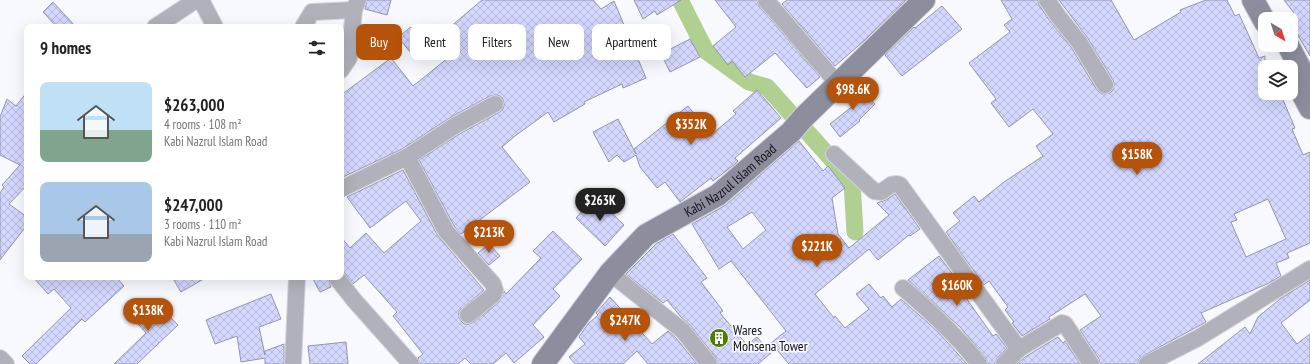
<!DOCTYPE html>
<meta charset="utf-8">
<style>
body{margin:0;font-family:"PT Sans Narrow",sans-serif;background:#f6f6f6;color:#222;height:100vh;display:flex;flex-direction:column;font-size:15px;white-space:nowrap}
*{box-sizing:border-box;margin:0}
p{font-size:13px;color:#767676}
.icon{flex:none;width:22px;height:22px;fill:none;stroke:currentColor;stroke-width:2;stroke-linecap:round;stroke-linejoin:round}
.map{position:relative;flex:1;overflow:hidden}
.panel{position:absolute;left:24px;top:24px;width:320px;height:256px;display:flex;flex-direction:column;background:#fff;border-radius:8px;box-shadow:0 4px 16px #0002}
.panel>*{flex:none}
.top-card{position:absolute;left:356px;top:24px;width:380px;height:36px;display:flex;gap:8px}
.needle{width:26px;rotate:141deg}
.controls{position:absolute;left:1258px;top:12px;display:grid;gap:8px}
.controls a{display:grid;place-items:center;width:40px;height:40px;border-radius:8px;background:#fff;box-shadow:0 4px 16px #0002;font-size:20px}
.price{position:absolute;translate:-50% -34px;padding:0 9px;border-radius:14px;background:#b45309;color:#fff;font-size:13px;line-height:26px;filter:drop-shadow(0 1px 2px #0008)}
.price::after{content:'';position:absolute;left:50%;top:24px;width:12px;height:9px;margin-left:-6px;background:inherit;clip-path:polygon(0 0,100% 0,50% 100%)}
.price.on{background:#222;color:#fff}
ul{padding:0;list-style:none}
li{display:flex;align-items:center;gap:12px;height:100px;padding:0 16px}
li span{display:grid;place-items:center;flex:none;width:112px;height:80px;border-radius:8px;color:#555}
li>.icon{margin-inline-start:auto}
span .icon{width:48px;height:48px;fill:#fffc;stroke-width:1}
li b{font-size:17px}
h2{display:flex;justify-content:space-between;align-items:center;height:48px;padding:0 16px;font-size:17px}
.pill{padding:0 14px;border-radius:8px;background:#fff;box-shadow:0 4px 16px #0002;font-size:14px;line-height:36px}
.pill.on{background:#b45309;color:#fff}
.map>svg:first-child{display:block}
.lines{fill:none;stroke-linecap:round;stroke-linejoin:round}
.canal{stroke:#b0d092;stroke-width:17}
.building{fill:url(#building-cross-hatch);stroke:#9395ab;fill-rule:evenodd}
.minor-casing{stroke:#d3d4da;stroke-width:18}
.secondary-casing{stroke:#d3d4da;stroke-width:24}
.minor{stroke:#b0b1bb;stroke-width:16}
.secondary{stroke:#8c8e9d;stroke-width:22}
.labels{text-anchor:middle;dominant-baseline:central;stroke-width:3.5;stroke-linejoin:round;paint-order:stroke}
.street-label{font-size:14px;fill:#12131b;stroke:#f8f9fe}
.poi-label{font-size:14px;fill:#12131b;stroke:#f8f9fe;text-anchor:start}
</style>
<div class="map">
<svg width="1310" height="364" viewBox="0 0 1310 364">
<defs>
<pattern id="building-cross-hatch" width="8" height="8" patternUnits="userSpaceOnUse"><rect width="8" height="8" fill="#d4d8ff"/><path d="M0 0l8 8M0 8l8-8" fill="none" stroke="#b5b8da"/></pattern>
</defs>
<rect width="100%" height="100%" fill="#f8f9fe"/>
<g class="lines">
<!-- canal -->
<path class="canal" d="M680 0 706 51 749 82 767 87 852 182 855 232"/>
</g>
<!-- building -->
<g class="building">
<path d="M367 0H391L387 15 365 9Z"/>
<path d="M482 0H593L601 9 614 1 646 78 623 88 622 84 584 102 585 104 554 122 548 112 515 136 502 147 530 182 461 234 454 226 419 160 461 133 500 112 503 109 504 105 503 99 500 96 496 95 490 96 451 117 402 149 341 178V95L391 58 413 86 458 50 443 33Z"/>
<path d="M634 0H681L657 15 655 11 643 19Z"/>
<path d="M715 0H757L759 6 820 77 807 88 775 53 745 77 732 61 728 65 713 46 736 27Z"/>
<path d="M787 0H906L865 40 835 66 782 4Z"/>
<path d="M1001 0H1038L1039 5 1050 21 1071 47 1097 90 1100 93 1105 94 1110 93 1113 90 1114 85 1113 80 1087 37 1059 0H1111L1134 40 1181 12 1180 10 1206 0H1227L1235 16 1239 14 1259 58 1265 56V93H1280L1295 128 1292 129 1303 155 1310 152V243L1287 253 1289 258 1276 263 1281 276 1269 283 1201 313 1206 322 1143 356 1139 359 1138 364H1100L1099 359 1080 330 1101 316 1085 294 1049 317 1050 319 1048 320 1022 336 1012 323 1014 322 1005 310 1008 307 989 281 984 285 946 232 960 221 953 213 974 196 979 202 1004 182 1043 156 1036 146 1053 134 1033 109 1009 127 991 103 996 99 969 63 1010 32 1004 25 1012 19ZM1268 199 1286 239 1246 257 1231 222 1237 220 1234 214Z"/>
<path d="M1284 0H1310V56L1296 32 1294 34 1291 33V15L1294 13Z"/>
<path d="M53 2 76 27H57L43 12Z"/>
<path d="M942 6 962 29 902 76 885 55 914 27 915 28Z"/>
<path d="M411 27 423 41 410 52 398 37Z"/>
<path d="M690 39 700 57 670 72 661 54Z"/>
<path d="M855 84 875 104 859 120 860 121 840 137 830 124 854 105 845 95Z"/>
<path d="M757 90 781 118 735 158 738 161 735 164 713 181 711 178 680 202 665 182 657 188 640 167 636 155 624 162 617 155 609 162 593 132 618 119 636 154 634 149 688 106 711 135 736 114 733 111Z"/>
<path d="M27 92V185L9 204 27 217V225L0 260V193L4 187 2 185 20 165 0 155V117L7 99 16 106Z"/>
<path d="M799 141 823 171 828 166 845 188 832 198 838 234 849 248 889 215 877 203 886 200 895 194 920 229 910 236 909 235 878 260 869 249 815 294 834 318 835 316 845 328 869 309 856 294 869 284 881 298 883 296 892 307 901 299 937 331 967 364H789L771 343 786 331 731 261 719 269 692 224 726 205ZM752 212 766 230 743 249 727 227Z"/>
<path d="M403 170 438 236 484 290 459 311V317L461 321 464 324H469L474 322 499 302 504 291 506 294 541 258 533 251 553 231 582 259 553 289 560 296 533 325 544 337 514 363 506 353 493 364H471L465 358 458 364H420L418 358 423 354 393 316 397 312 364 275 353 284 341 269V237L350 248 366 233 384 253 421 221 406 201 370 228 347 197Z"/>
<path d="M595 197 624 225 605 246 576 218Z"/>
<path d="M673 234 707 278 701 282 723 311 720 313 747 345 757 337 771 353 758 364H718L716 358 690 325 681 317 667 300 663 303 626 274 656 244Z"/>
<path d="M489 244 500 256 489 265 478 253Z"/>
<path d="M939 256 969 296 966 298 993 336 996 334 1007 348 997 358 995 364H988L986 358 960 327 908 280Z"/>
<path d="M33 277H116L124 286 85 322 82 319 36 364H30L22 356 71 308 54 289 48 294Z"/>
<path d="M172 277H207L181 292Z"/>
<path d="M312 277H327L331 287 320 292Z"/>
<path d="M1310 280V300L1281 323 1297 344 1310 334V364H1198L1245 327 1250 334 1258 317 1280 299Z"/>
<path d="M271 294 281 319 259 327 265 355V351L284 344V364H265V358L241 362 237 336 215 344 206 320Z"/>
<path d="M610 297 652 344 668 331 676 338 697 364H648L637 351 623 364H575L569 357 585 344 579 337 588 324 598 315 596 313Z"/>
<path d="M146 299 162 317 166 313 178 325 137 364H114L146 333 129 314Z"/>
<path d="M1058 337 1063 343 1065 341 1080 364H1017L1025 357Z"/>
<path d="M346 342 348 364H310L308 346Z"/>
</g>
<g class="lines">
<defs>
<g id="minor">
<path d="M201 0 215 27"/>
<path d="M766 0 838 84"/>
<path d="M1047 0 1058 16 1079 42 1105 85"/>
<path d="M155 27 196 0"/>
<path d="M303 27 312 12 354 10"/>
<path d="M341 70 349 58 354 10 358 0"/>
<path d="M834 154 874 191 881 192 891 185 897 184 900 185 1019 349 1004 364"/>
<path d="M407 157 446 231 493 284 495 290 493 295 468 315"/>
<path d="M341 189 407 157 456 125 495 104"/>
<path d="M610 273 683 331 709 364"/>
<path d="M336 277 354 300 411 364"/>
<path d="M903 288C930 311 958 336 979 364"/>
<path d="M1019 349 1062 323 1065 324 1091 364"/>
<path d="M0 358 6 364"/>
<path d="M293 364 297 277"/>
<path d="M1147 364 1198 338 1310 269"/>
</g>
<g id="secondary">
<path d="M1253 0 1265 22"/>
<path d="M1288 45 1310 87"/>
<path d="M1293 76 1310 108"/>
<path id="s1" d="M543 364 610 273 646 235 718 195 791 132 803 118 924 0"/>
</g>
</defs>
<!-- minor casing -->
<use href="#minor" class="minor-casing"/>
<!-- secondary casing -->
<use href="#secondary" class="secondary-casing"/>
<!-- minor -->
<use href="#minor" class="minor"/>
<!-- secondary -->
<use href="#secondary" class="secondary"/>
</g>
<!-- icons -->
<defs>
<symbol id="building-disc" viewBox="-11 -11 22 22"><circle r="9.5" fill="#517d02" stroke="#f8f9fe"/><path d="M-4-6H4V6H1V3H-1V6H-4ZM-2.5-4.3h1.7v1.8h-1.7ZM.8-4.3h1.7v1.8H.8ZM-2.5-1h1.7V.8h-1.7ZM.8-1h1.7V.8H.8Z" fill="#fff"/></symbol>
</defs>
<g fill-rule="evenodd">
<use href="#building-disc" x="708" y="327" width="22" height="22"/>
</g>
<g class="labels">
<!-- street labels -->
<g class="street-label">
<text stroke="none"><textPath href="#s1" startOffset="266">Kabi Nazrul Islam Road</textPath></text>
</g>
<!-- poi labels -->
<g class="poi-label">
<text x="733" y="330">Wares<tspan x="733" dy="16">Mohsena Tower</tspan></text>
</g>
</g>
</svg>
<div class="controls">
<a><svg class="needle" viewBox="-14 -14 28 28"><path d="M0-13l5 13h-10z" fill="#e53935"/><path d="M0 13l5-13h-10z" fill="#767676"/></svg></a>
<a><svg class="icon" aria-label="layers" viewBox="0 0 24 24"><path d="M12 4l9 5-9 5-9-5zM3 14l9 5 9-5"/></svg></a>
</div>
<b class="price" style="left:853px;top:111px">$98.6K</b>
<b class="price" style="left:691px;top:146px">$352K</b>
<b class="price" style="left:1137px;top:176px">$158K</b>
<b class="price on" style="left:600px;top:222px">$263K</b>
<b class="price" style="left:489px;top:254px">$213K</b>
<b class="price" style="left:817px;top:268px">$221K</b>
<b class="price" style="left:957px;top:307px">$160K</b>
<b class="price" style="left:148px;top:332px">$138K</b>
<b class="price" style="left:625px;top:342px">$247K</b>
<div class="top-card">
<a class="pill on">Buy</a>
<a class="pill">Rent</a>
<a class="pill">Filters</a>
<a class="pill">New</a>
<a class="pill">Apartment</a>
</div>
<section class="panel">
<h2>9 homes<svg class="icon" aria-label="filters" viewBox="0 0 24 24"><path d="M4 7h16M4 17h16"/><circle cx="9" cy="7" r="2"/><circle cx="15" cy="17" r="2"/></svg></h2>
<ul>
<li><span style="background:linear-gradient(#bfe0f5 60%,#7fa58c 0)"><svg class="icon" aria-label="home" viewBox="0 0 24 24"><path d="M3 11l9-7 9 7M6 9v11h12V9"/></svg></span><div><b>$263,000</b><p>4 rooms · 108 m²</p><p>Kabi Nazrul Islam Road</p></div></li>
<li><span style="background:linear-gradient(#a9c7e8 65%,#9aa5b1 0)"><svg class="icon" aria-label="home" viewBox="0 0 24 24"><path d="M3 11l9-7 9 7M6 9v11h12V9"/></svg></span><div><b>$247,000</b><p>3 rooms · 110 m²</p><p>Kabi Nazrul Islam Road</p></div></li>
</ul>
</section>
</div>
